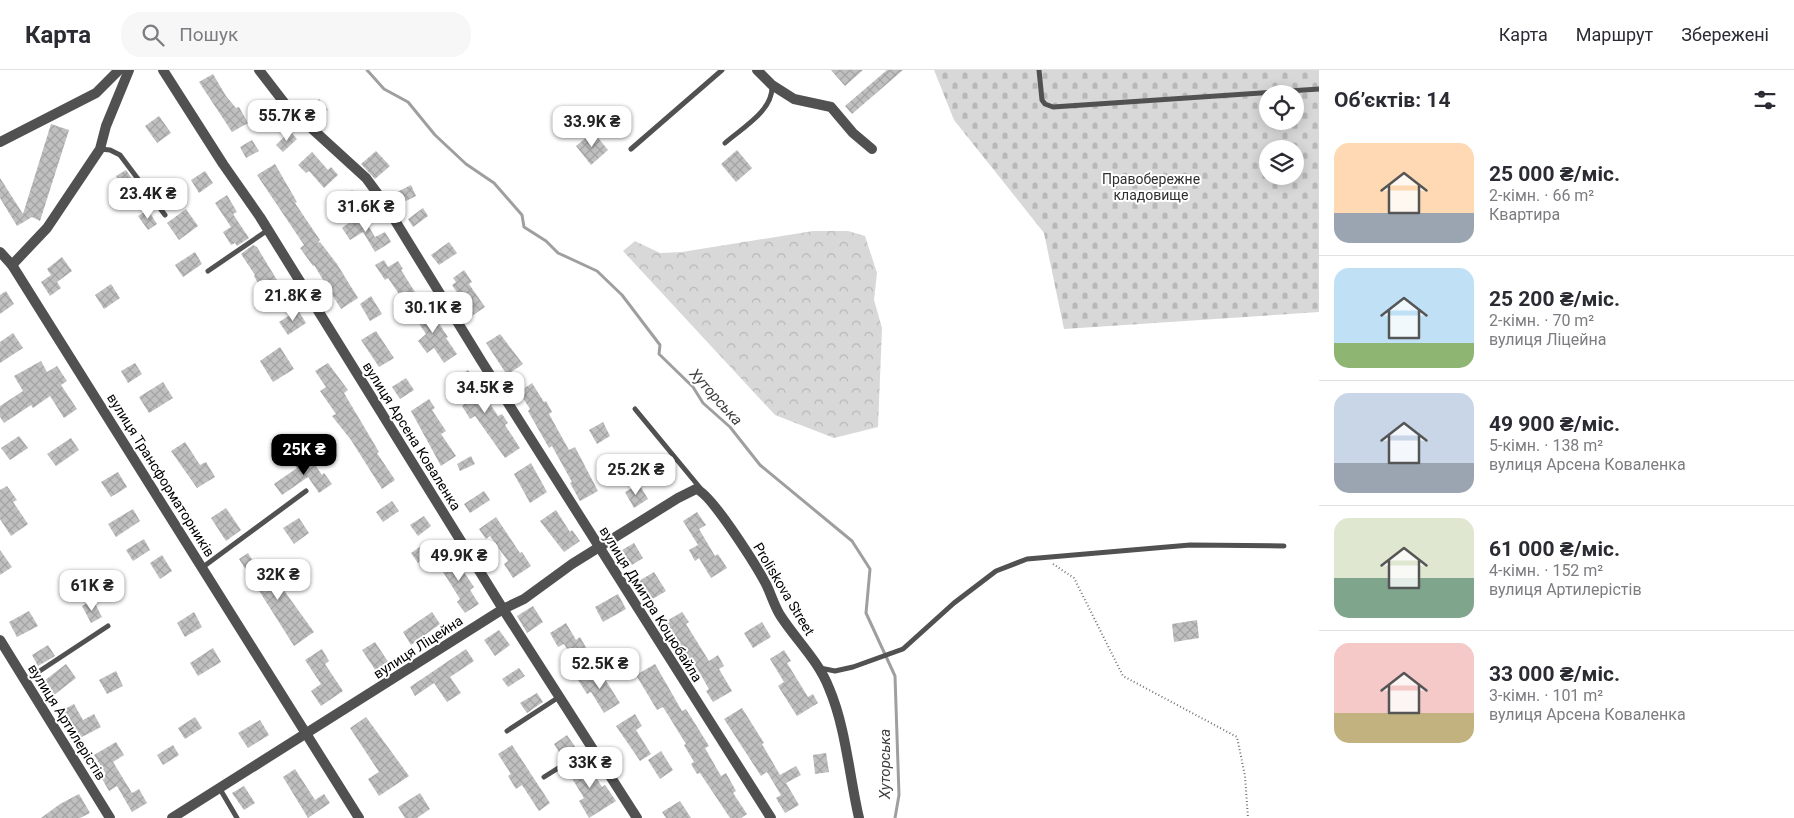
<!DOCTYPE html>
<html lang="uk">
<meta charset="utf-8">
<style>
body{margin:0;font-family:Roboto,sans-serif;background:#f7f7f7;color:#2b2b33;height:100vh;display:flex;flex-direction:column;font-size:19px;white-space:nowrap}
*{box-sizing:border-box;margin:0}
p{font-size:16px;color:#7c7c81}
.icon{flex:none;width:28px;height:28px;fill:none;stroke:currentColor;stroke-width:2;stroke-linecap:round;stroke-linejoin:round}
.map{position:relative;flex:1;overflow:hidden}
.sheet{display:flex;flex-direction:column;background:#fff;width:475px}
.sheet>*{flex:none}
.fabs{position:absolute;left:1259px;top:15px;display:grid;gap:10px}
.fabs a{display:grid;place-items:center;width:45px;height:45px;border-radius:50%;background:#fff;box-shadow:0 2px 12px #0003;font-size:25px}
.price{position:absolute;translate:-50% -42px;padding:0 11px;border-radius:10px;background:#fff;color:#222;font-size:16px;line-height:32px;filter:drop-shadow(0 1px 2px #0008)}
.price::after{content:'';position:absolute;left:50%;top:30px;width:15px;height:11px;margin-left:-8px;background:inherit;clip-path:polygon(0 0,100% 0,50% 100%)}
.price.current{background:#000;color:#fff}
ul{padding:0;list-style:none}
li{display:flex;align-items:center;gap:15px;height:125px;padding:0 15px}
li+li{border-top:1px solid #e1e1e2}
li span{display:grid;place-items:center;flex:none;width:140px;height:100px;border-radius:15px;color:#555}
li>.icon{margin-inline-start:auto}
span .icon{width:60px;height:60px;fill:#fffc;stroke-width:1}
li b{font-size:21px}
h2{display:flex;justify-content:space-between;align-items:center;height:60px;padding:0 15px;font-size:21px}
header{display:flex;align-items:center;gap:30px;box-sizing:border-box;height:70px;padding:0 25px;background:#fff;border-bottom:1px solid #e1e1e2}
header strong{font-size:24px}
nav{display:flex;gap:28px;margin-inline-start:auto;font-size:18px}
.search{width:350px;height:45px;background:#f7f7f7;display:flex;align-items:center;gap:12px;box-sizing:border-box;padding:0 18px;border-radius:20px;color:#7c7c81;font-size:19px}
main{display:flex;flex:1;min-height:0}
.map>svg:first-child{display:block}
.forest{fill:url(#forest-crowns)}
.cemetery{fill:url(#cemetery-stones);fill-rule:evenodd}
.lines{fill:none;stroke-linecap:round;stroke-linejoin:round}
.stream{stroke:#9f9f9f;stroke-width:3}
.building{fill:url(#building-cross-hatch)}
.path{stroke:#737373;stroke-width:2;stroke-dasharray:1 2.5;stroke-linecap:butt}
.service{stroke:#515151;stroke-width:5}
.minor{stroke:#515151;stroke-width:10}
.labels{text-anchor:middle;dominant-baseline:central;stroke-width:4;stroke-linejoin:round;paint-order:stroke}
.park-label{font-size:14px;fill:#2f2f2f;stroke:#fff}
.street-label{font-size:14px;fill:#000;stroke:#fff}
.water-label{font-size:15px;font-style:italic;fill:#404040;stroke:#fff}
</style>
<header>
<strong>Карта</strong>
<div class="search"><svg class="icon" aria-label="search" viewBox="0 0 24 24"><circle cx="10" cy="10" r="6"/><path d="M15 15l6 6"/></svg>Пошук</div>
<nav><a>Карта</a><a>Маршрут</a><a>Збережені</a></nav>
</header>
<main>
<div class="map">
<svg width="1319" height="748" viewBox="0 0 1319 748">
<defs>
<pattern id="forest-crowns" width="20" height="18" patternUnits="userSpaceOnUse" patternTransform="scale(1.25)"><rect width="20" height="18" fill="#d8d8d8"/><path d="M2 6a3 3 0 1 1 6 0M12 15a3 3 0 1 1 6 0" fill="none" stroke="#b8b8b8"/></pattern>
<pattern id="cemetery-stones" width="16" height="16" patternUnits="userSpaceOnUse" patternTransform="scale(1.25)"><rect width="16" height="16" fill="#d8d8d8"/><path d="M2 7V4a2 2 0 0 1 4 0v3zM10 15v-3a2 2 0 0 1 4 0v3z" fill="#b8b8b8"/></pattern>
<pattern id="building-cross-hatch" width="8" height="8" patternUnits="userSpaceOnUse" patternTransform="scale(1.25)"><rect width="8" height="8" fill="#c0c0c0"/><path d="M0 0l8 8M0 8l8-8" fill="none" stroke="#a3a3a3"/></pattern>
</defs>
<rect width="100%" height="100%" fill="#fff"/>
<!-- forest -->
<path class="forest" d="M813 161H848L865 166 877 203 874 230 882 258 878 357 834 368 775 345 623 181 635 171 660 183 682 182Z"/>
<!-- cemetery -->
<path class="cemetery" d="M934 0H1319V242L1064 259 1044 163 954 50ZM1268 24H1295V51H1268ZM1268 79H1295V106H1268Z"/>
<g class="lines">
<!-- stream -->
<path class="stream" d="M367 0 384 19 408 32 435 65 466 94 494 113 522 145 524 157 546 171 558 183 597 201 622 225 660 275 659 284 693 317 703 333 730 357 760 395 852 471 870 499 866 543 895 606 899 725 895 748"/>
</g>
<!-- building -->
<g class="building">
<path d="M831 0H863L845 16Z"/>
<path d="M887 0H903L852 44 845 36Z"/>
<path d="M213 4 226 26 236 38 239 37 248 53 232 62 199 12Z"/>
<path d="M319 29 328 40 315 51 306 41Z"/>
<path d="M159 46 171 63 157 73 145 56Z"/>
<path d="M51 54 69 60 40 151 32 147 17 156 0 128V108L23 144Z"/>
<path d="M290 61 297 69 283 82 276 75Z"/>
<path d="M593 62 608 80 591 95 576 76Z"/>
<path d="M252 70 259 81 246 88 240 77Z"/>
<path d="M737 80 752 98 736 112 721 94Z"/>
<path d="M376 81 390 96 375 109 361 94Z"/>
<path d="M312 82 328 100 331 97 338 105 324 118 309 101 306 103 298 95Z"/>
<path d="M275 94 297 132 295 133 320 170 317 173 320 172 337 194 358 228 341 239 314 195 313 196 300 178 304 175 257 105Z"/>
<path d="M126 100 137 116 127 122 116 106Z"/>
<path d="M205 101 213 113 199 123 191 110Z"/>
<path d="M411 115 416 126 400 134 395 123Z"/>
<path d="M352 120 359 127 346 141 339 135Z"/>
<path d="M227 125 237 142 233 144 249 168 237 176 235 173 231 175 223 162 231 157 215 133Z"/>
<path d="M423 138 428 146 413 157 408 149Z"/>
<path d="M186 139 198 156 179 170 167 153Z"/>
<path d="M148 140 157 154 148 160 138 146Z"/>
<path d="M361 144 375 167 385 162 391 172 375 182 363 162 350 170 342 158Z"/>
<path d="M449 172 457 183 439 195 431 185Z"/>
<path d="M253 175 257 177 286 225 270 236 254 206 255 205 241 184Z"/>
<path d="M195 182 202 194 183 207 175 195Z"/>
<path d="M62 187 72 201 57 212 61 218 50 226 41 212 51 205 47 199Z"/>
<path d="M384 190 388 197 398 191 403 199 401 200 415 222 403 230 388 208 385 210 375 195Z"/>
<path d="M464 200 472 212 469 214 485 237 469 248 459 233 463 231 452 215 456 212 453 208Z"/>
<path d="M111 214 120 228 104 239 95 225Z"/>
<path d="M6 221 14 234 0 244V225Z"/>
<path d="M371 226 382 244 370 251 360 234Z"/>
<path d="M425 233 448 267 446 268 457 284 444 293 434 278 427 283 418 271 426 264 412 243Z"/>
<path d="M298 240 306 253 288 265 279 252Z"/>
<path d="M376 261 394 288 379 297 361 270Z"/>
<path d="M13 263 23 278 0 293V272Z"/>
<path d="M500 264 523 294 507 305 486 273Z"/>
<path d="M280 277 294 299 273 312 260 291Z"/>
<path d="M41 291 47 302 57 296 67 311 61 315 77 339 64 348 50 326 33 338 31 335 4 353 0 347V336L23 321 14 306Z"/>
<path d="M135 293 142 304 128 313 121 301Z"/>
<path d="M328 293 348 320 344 323 379 382 377 383 395 410 382 419 351 370 332 346 336 344 320 321 326 317 315 301Z"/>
<path d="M468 300 498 346 502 344 508 353 505 355 520 378 505 388 475 346 470 349 462 336 465 333 451 311Z"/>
<path d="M406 308 414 320 400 329 392 317Z"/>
<path d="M163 312 173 328 149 343 139 327Z"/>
<path d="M532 313 544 332 546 331 552 342 549 344 569 380 575 377 598 421 580 431 570 413 572 412 552 376 549 378 528 341 530 339 519 322Z"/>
<path d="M429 329 435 338 432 340 446 361 441 364 456 386 441 396 411 341Z"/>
<path d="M603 352 610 366 597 374 589 360Z"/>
<path d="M19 366 28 378 10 390 1 378Z"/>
<path d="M71 368 79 380 56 396 47 384Z"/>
<path d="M185 372 200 395 206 392 215 407 197 418 171 381Z"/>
<path d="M307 383 322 405 324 403 332 414 319 423 308 407 282 425 274 414 297 398 293 392Z"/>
<path d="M471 386 475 394 460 401 457 394Z"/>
<path d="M647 390 657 406 643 414 634 398Z"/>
<path d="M531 393 547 422 530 433 514 404Z"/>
<path d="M118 402 127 417 111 427 101 412Z"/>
<path d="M639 414 648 429 634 438 625 422Z"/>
<path d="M7 416 17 430 13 432 28 454 11 466 0 449V420Z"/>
<path d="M484 421 490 430 470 443 464 434Z"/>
<path d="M392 431 399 441 383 452 376 442Z"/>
<path d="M226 438 241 460 226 471 211 448Z"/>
<path d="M133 439 140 451 116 467 108 454Z"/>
<path d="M556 440 570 462 572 460 580 471 564 482 540 451Z"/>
<path d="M697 442 706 455 699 459 715 486 718 484 727 498 711 508 699 488 695 491 689 480 698 475 683 451Z"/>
<path d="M424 446 431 456 418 466 410 455Z"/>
<path d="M496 447 520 483 522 482 531 496 513 508 504 494 508 491 490 466 486 469 479 459Z"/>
<path d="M299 448 309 463 294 474 283 458Z"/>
<path d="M144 469 150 480 133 491 126 480Z"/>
<path d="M427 472 434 483 418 493 411 483Z"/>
<path d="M634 473 643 488 632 495 622 480Z"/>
<path d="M0 480 12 497 0 505Z"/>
<path d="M248 483 260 502 270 495 283 513 280 515 314 562 294 576 239 489Z"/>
<path d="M454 483 461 493 459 495 474 517 470 520 479 534 465 543 457 532 460 529 438 494Z"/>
<path d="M162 485 172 501 160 509 150 493Z"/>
<path d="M654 502 666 521 644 534 632 515Z"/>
<path d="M618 524 626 539 603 552 595 537Z"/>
<path d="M93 530 102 547 91 553 82 536Z"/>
<path d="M533 536 543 552 527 563 517 546Z"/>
<path d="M29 541 38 556 17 567 9 552Z"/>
<path d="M194 542 202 557 185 567 177 553Z"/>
<path d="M432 542 440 554 411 575 403 562Z"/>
<path d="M682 542 689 552 686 554 709 591 718 585 724 596 719 599 732 621 713 632 706 621 709 619 691 588 687 591 665 552Z"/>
<path d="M1197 550 1199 568 1174 572 1172 554Z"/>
<path d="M762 552 771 567 753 578 744 563Z"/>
<path d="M566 553 576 570 580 567 588 581 574 590 564 574 558 577 550 563Z"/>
<path d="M499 560 510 575 495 586 484 570Z"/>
<path d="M375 572 391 596 378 604 362 580Z"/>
<path d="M48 575 55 586 38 596 32 585Z"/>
<path d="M213 578 221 592 198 606 190 593Z"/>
<path d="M322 579 329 591 325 594 343 621 321 636 311 621 321 614 305 590Z"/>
<path d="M466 579 474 591 450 607 461 623 447 632 434 613 415 626 410 617Z"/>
<path d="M784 580 791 591 787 593 808 627 813 624 818 633 797 646 778 616 784 612 770 589Z"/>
<path d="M66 594 76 608 54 625 44 611Z"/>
<path d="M655 594 682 641 686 639 709 676 705 678 721 706 726 703 736 721 733 723 747 744 741 748H730L700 703 697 704 691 694 694 692 684 675 686 674 663 637 657 640 636 605Z"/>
<path d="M519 598 525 606 508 617 502 609Z"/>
<path d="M598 598 620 633 604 643 591 622 587 624 578 610Z"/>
<path d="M116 601 123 616 107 624 99 610Z"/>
<path d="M537 623 543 632 527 643 520 633Z"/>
<path d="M74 634 83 650 94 644 101 657 78 669 68 649 64 652 59 642Z"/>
<path d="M742 638 764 673 762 674 780 705 796 696 801 705 786 713 799 735 785 743 776 728 781 725 767 702 761 706 724 649Z"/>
<path d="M635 644 642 656 636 660 651 684 640 691 616 656Z"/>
<path d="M195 647 202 658 185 669 178 658Z"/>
<path d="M366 647 409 706 379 726 368 709 379 702 350 658Z"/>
<path d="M260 650 269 665 248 678 238 663Z"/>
<path d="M567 665 578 681 564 690 554 674Z"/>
<path d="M116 672 124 685 113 692 132 723 139 719 147 733 132 742 117 716 109 721 101 707 106 704 94 685Z"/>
<path d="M173 675 179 685 163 695 157 685Z"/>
<path d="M512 675 550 733 539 741 522 715 516 719 508 706 511 704 498 684Z"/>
<path d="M661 681 673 700 660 709 648 690Z"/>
<path d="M826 683 829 702 815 704 813 685Z"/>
<path d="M582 688 586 691 602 717 605 715 616 731 589 748 579 731 584 728 568 702 571 700 568 697Z"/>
<path d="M295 699 315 730 324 724 330 733 308 748 283 707Z"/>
<path d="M244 716 255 733 244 740 232 723Z"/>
<path d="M420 723 430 739 417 748H405L398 737Z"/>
<path d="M79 724 90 743 80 748H41L60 734Z"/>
<path d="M680 731 691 748H666L662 742Z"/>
</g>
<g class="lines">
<!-- path -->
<path class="path" d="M1053 494 1074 508 1123 606 1237 667 1245 706 1248 748"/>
<!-- service -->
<g class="service">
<path d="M1039 0 1042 30 1045 34 1053 37 1319 19"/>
<path d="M725 73C742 58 773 41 772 16"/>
<path d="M100 79 110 80 120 85 165 145"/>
<path d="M631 79 722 0"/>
<path d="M208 201 268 160"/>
<path d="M635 339 701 419"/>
<path d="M203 497 306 421"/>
<path d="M820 598 835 601 853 597 903 579 954 533 996 501 1027 489 1190 475 1284 476"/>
<path d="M26 610 108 556"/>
<path d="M507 661 559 627"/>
<path d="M544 707 592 677"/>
<path d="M220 719 237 748"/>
</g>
<!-- minor -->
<g class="minor">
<path d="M163 0 223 94 260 147 503 539 637 748"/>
<path d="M259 0 286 35 366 108 383 131 482 292 771 748"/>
<path d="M757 0 772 15 794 29 831 37 853 63 872 79"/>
<path d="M0 72 96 23 119 0"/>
<path d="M0 182 12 195 359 748"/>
<path d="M12 195 47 158 100 79 106 56 129 0"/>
<path d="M0 570 110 748"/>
<path d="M172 748 503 539 524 529 572 494 678 428 696 419C711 423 757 497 766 514 771 524 774 535 780 545 796 570 818 590 829 618 846 658 849 705 859 748"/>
</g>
</g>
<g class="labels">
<!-- park labels -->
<g class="park-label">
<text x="1151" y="109">Правобережне<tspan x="1151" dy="16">кладовище</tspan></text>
</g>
<!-- street labels -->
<g class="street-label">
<text transform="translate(412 366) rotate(58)">вулиця Арсена Коваленка</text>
<text transform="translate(161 405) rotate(58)">вулиця Трансформаторників</text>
<text transform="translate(784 519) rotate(59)">Proliskova Street</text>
<text transform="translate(651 534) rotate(58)">вулиця Дмитра Коцюбайла</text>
<text transform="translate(418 577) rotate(-33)">вулиця Ліцейна</text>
<text transform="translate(67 652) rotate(58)">вулиця Артилерістів</text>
</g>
<!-- water labels -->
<g class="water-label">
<text transform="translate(716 327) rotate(48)">Хуторська</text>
<text transform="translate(885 694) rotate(-90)">Хуторська</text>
</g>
</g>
</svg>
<div class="fabs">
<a><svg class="icon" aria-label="locate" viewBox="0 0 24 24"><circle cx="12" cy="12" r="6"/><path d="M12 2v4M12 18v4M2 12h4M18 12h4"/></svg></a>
<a><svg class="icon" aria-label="layers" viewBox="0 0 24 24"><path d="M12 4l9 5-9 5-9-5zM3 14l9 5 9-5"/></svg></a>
</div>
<b class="price" style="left:287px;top:72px">55.7K ₴</b>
<b class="price" style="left:592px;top:78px">33.9K ₴</b>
<b class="price" style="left:148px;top:150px">23.4K ₴</b>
<b class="price" style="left:366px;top:163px">31.6K ₴</b>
<b class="price" style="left:293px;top:252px">21.8K ₴</b>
<b class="price" style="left:433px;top:264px">30.1K ₴</b>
<b class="price" style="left:485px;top:344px">34.5K ₴</b>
<b class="price current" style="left:304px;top:406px">25K ₴</b>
<b class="price" style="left:636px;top:426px">25.2K ₴</b>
<b class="price" style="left:459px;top:512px">49.9K ₴</b>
<b class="price" style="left:278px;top:531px">32K ₴</b>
<b class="price" style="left:92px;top:542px">61K ₴</b>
<b class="price" style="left:600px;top:620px">52.5K ₴</b>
<b class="price" style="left:590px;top:719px">33K ₴</b>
</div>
<section class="sheet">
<h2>Об’єктів: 14<svg class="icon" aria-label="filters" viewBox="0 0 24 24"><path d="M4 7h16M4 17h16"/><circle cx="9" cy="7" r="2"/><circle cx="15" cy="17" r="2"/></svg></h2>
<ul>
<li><span style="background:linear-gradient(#ffd9b3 70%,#9aa5b1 0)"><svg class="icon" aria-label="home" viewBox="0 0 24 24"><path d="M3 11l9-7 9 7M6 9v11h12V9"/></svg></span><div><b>25 000 ₴/міс.</b><p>2-кімн. · 66 m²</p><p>Квартира</p></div></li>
<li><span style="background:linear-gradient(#bfe0f5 75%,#8fb573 0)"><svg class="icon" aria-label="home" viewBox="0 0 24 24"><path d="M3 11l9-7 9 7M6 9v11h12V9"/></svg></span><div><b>25 200 ₴/міс.</b><p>2-кімн. · 70 m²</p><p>вулиця Ліцейна</p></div></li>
<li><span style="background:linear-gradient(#c9d6e8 70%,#9aa5b1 0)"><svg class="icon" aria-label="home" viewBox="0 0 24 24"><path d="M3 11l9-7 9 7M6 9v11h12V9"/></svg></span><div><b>49 900 ₴/міс.</b><p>5-кімн. · 138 m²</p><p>вулиця Арсена Коваленка</p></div></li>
<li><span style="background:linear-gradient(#dfe7d0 60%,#7fa58c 0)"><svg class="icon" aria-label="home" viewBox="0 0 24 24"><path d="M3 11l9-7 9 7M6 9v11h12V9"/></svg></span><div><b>61 000 ₴/міс.</b><p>4-кімн. · 152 m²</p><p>вулиця Артилерістів</p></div></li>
<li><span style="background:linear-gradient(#f6c9c9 70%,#c2b280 0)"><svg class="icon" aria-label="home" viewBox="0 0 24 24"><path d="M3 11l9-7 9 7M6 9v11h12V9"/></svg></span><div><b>33 000 ₴/міс.</b><p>3-кімн. · 101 m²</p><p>вулиця Арсена Коваленка</p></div></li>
</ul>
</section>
</main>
